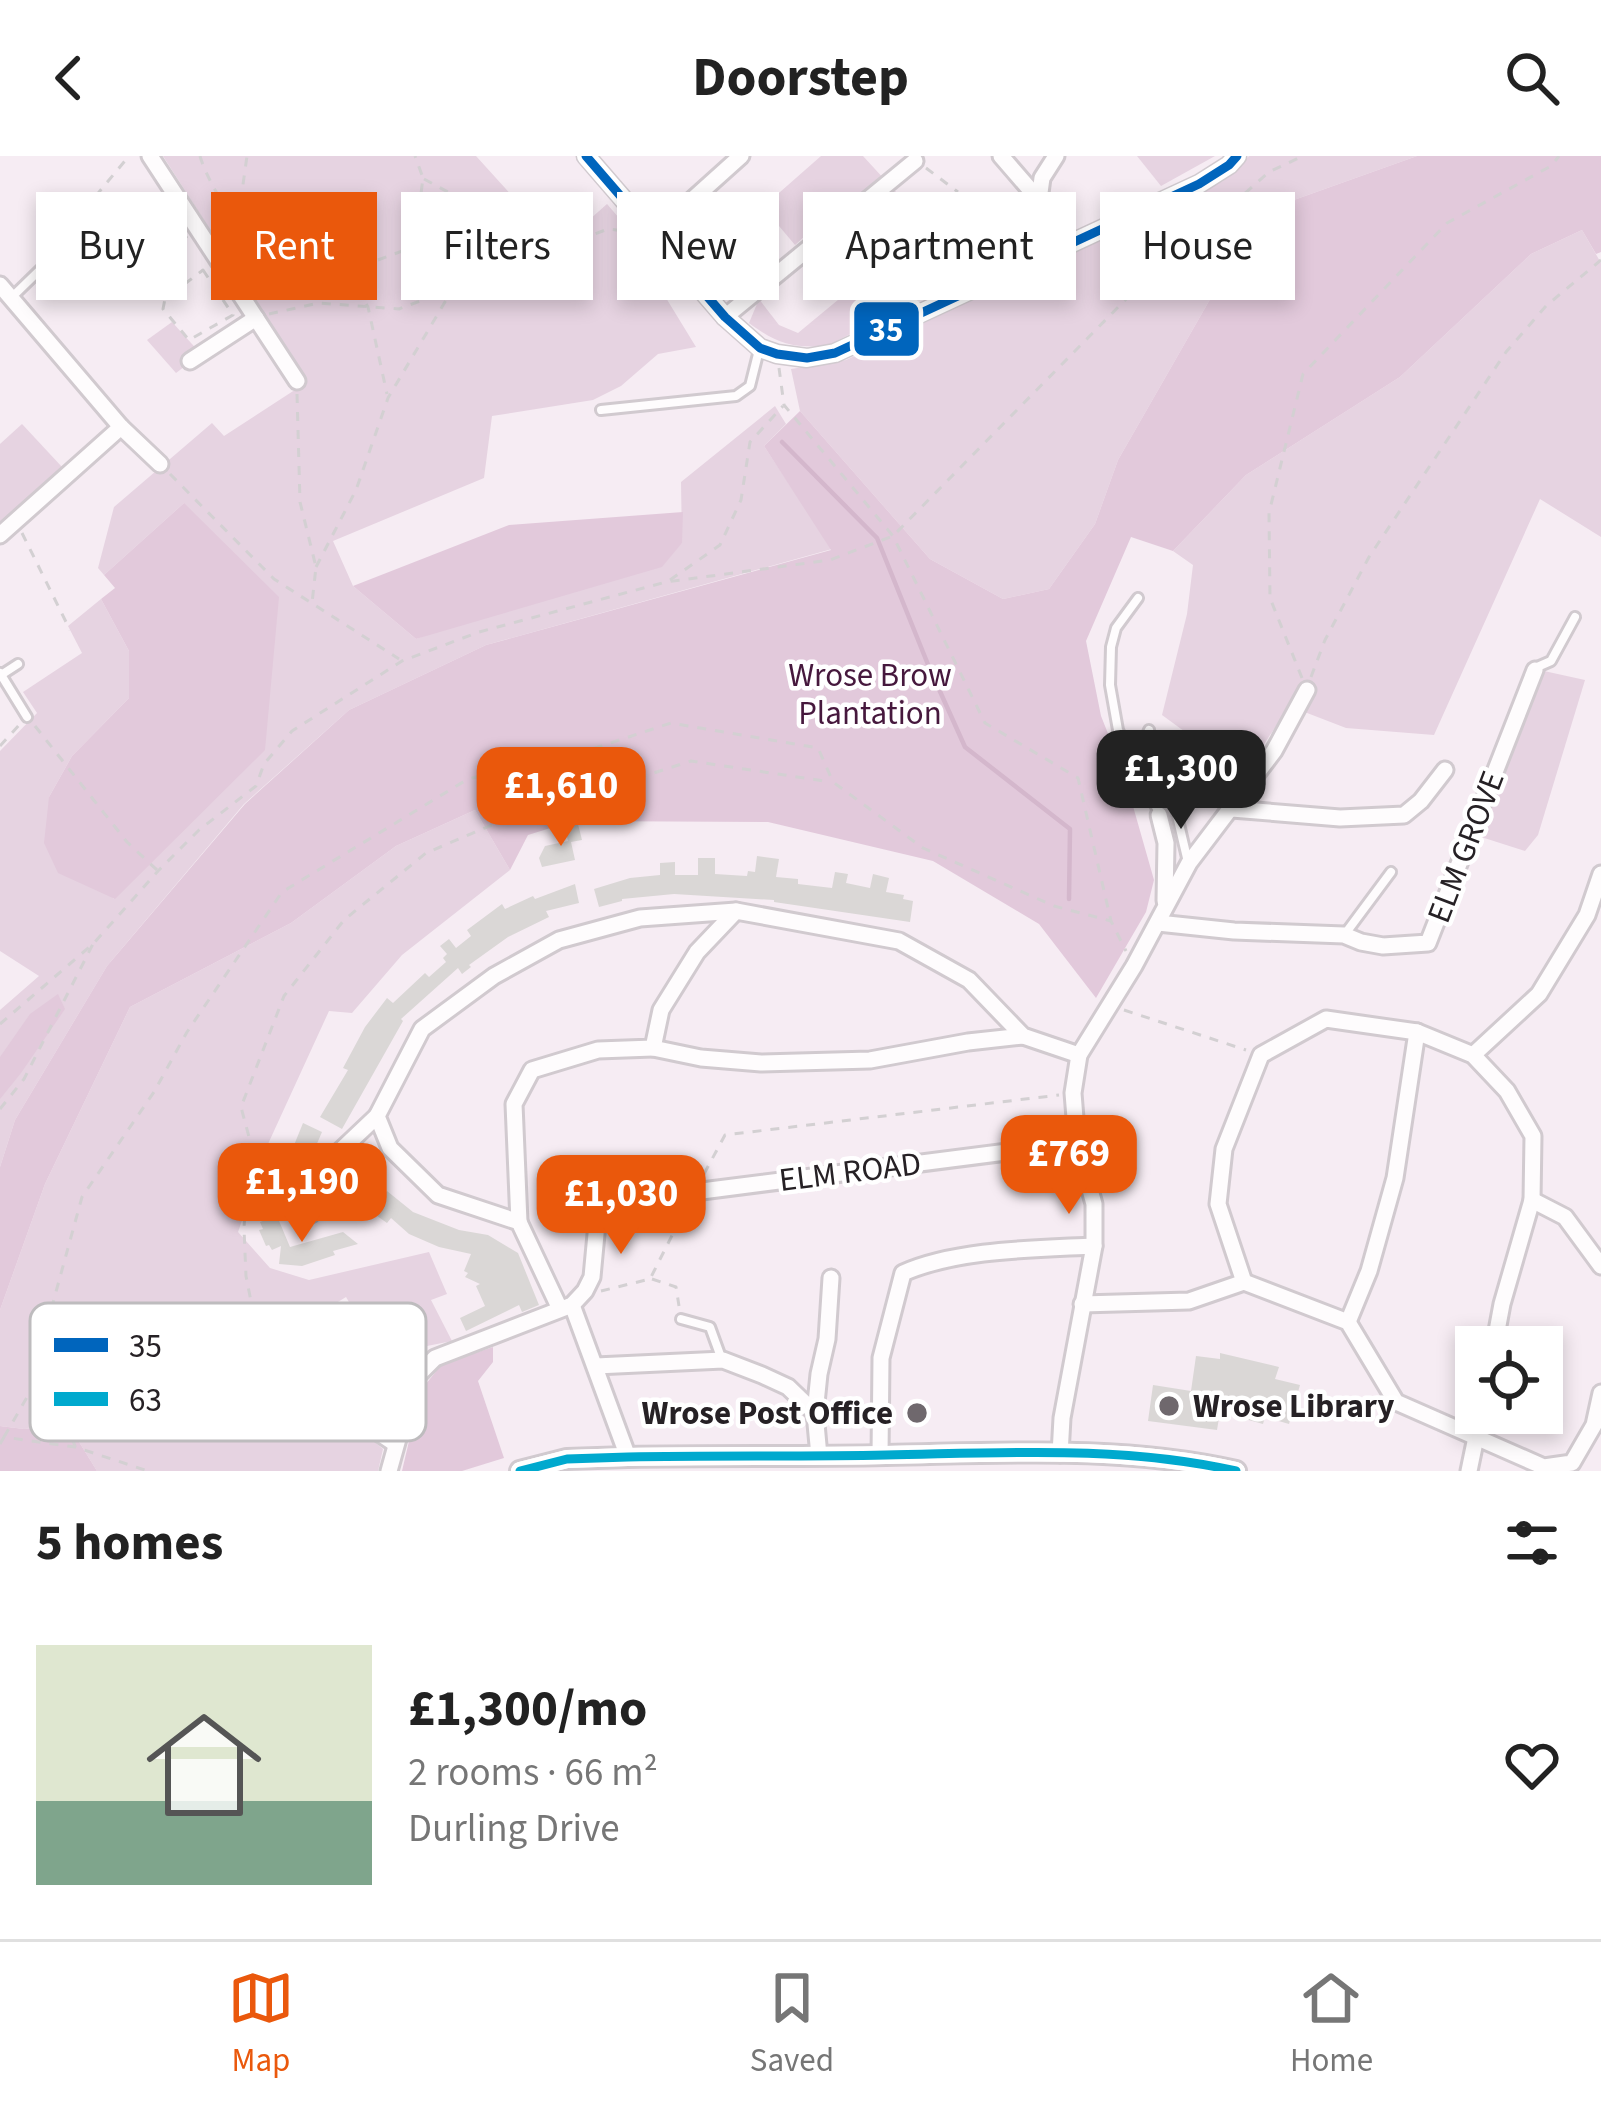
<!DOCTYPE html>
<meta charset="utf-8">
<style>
body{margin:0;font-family:"Source Sans 3",sans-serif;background:#f6f6f6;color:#222;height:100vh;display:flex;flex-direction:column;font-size:45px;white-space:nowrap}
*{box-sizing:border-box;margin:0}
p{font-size:39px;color:#767676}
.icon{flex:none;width:66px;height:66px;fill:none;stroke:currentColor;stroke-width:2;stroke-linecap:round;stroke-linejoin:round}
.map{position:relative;height:1315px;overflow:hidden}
.details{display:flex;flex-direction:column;background:#fff;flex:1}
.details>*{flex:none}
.banner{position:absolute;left:36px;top:36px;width:1530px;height:108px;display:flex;gap:24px}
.buttons{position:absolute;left:1455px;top:1170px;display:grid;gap:24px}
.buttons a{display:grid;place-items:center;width:108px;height:108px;border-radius:0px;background:#fff;box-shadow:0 6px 18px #0003;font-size:60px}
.price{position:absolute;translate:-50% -102px;padding:0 27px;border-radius:24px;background:#ea580c;color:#fff;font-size:39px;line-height:78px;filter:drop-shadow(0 3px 6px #0008)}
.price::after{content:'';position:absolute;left:50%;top:72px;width:36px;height:27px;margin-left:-18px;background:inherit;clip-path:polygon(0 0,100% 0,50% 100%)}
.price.on{background:#222;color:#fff}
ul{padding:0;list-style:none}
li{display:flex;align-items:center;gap:36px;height:300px;padding:0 36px}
li span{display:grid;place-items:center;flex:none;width:336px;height:240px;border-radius:0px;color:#555}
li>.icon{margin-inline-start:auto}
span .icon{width:144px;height:144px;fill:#fffc;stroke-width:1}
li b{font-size:51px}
h2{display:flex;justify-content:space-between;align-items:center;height:144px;padding:0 36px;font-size:51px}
.chip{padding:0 42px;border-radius:0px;background:#fff;box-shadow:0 6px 18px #0003;font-size:42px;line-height:108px}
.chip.on{background:#ea580c;color:#fff}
header{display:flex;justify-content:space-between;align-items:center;height:156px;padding:0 36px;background:#fff;font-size:54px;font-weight:700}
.tabs{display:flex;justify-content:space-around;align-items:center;height:168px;border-top:3px solid #e0e0e0;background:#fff;font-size:33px;color:#767676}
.tabs a{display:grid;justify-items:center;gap:6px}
.tabs .on{color:#ea580c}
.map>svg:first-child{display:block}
.green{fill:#e6d3e1}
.forest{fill:#e2c9db}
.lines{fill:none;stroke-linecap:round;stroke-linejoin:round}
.stream{stroke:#d4b7cc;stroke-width:4.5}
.building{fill:#dad7d6}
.service-casing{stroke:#d1cacf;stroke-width:14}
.minor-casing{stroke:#d1cacf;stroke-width:21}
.tertiary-casing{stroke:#d1cacf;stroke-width:24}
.path{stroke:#d3d0d2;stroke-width:3;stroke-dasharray:9 9;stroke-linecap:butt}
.service{stroke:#fefcfd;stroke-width:8}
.minor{stroke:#fefcfd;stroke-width:15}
.tertiary{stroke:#fefcfd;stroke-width:18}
.bus-1-casing{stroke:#fff;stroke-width:18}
.bus-2-casing{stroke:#fff;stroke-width:18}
.bus-1{stroke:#0065bd;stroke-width:9}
.bus-2{stroke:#00a9ce;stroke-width:9}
.poi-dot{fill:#6f686d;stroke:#fff;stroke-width:4.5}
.labels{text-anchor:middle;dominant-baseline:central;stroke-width:9;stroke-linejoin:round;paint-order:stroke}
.park-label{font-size:33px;fill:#46183d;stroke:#fff}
.street-label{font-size:33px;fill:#262125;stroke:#fff}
.poi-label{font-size:33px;font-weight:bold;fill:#262125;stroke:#fff;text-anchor:start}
.key{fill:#fff;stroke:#bebcbe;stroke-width:3}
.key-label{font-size:33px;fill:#262125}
.line-badge{stroke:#fff;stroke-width:4.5}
.badge-label{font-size:33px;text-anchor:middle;font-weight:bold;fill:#fff}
</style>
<header><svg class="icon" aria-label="back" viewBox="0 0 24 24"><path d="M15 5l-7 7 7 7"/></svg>Doorstep<svg class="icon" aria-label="search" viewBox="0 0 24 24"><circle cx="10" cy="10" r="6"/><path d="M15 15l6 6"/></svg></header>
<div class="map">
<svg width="1601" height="1315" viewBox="0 0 1601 1315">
<rect width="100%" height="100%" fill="#f6ecf3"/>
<!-- green -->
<g class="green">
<path d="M163 0H476L542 73 572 79 607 48 676 128 663 137 696 191 658 198 621 230 593 244 492 260 484 322 333 385 353 430 416 483 682 387 681 326 775 250 786 268 764 290 832 393 486 489 349 554 244 648 107 810 15 964 0 1011V854L39 820 0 795V595L37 557 23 536 82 497 68 470 101 443 129 495V542L72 600 49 641 114 743 184 347 104 419 98 412 114 351 212 267 224 280 307 226Z"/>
<path d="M821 0H863L930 73 967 46 1009 96 827 190C792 192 777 188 749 167L759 143 779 169 798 177 862 124 815 71 795 89 763 51Z"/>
<path d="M1137 0H1215L1161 30Z"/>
<path d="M1249 0H1417L1260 56 1118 304 1095 368 1049 433 1003 443 930 403 800 255 791 213 846 204 1223 25Z"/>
<path d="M1582 74 1601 107V381L1540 343 1434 579 1346 572 1289 550 1244 619 1162 559 1187 458 1193 409 1173 395 1246 319 1400 221 1531 98Z"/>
<path d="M172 166 201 198 176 217 147 184Z"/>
<path d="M22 268 62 311 0 366V288Z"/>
<path d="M1544 515 1585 524 1538 679 1525 695 1478 680Z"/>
<path d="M475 654 510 714 402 799 352 857 329 855 268 988 238 1076 270 1112 309 1124 429 1096 447 1138 431 1144 452 1185 422 1191 401 1210 373 1164 362 1168 346 1141 315 1160 323 1173 295 1190C321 1238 341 1258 383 1293L378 1315H97L68 1268 24 1273 0 1270V1154L45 1028 130 851 291 767 396 690Z"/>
</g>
<!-- forest -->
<g class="forest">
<path d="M1417 0H1601V96L1596 98 1582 74 1531 98 1400 221 1246 319 1173 395 1131 381 1086 485 1101 560 1123 615 1154 724 1146 756 1096 842 1039 768 933 705 768 666 573 665 528 679 510 714 475 654 396 690 291 767 130 851 45 1028 0 1154V1011L15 964 107 810 245 648 349 554 486 489 831 394 764 290 800 255 930 403 1003 443 1049 433 1095 368 1118 304 1260 56Z"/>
<path d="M184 347 279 441 265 594 115 743 58 717 44 687 49 641 72 600 129 542V495L101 443 115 432 104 419Z"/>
<path d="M683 356 682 387 662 411 416 483 353 430 509 369Z"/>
<path d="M58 838 65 853 21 917 0 943V901L30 858Z"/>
<path d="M493 1191V1206L478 1225 504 1302 462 1315H402L421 1234 442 1208Z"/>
<path d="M68 1268 97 1315H0V1270L24 1273Z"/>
</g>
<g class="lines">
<!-- stream -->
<path class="stream" d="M782 286 877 382 929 511 965 591 1070 673 1069 743"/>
</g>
<!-- building -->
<g class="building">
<path d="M578 668 582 684 571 686 575 704 542 711 539 702 545 690 568 685 565 672Z"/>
<path d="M757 700 779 703 776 721 798 723V728L832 732 835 716 848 718 846 727 870 732 873 718 889 722 886 736 904 739 903 743 913 745 910 766 774 746V744L674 738 622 743V745L599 751 594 733 630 722 660 719V707L675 706V719H698V702H715V718L747 720 748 715 755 716Z"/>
<path d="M575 728 579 747 546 755 549 761 508 781 469 809 471 811 462 818 458 812 401 863 403 865 342 973 320 961 348 914 343 912 365 871 387 842 393 847 425 817 429 821 446 806 443 802 447 798 440 790 449 783 456 792 471 780 467 774 502 748 505 753 533 740 535 743Z"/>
<path d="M303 967 322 976 291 1048 273 1041Z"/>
<path d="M351 1028 368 1040 349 1063 333 1051Z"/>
<path d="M387 1035 413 1056 459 1074 488 1079 518 1097 539 1149 522 1156 519 1149 466 1175 460 1162 485 1150 476 1130 480 1128 465 1121 468 1117 464 1115 471 1098 439 1091 409 1078 391 1062 387 1067 370 1055Z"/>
<path d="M277 1060 290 1091 343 1076 358 1088 333 1095 335 1099 302 1110 279 1108 281 1090 272 1094 269 1089 266 1090 259 1074 263 1073 260 1066Z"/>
<path d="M1220 1197 1279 1211 1275 1223 1300 1229 1289 1268 1265 1261 1263 1268 1220 1256 1217 1274 1148 1265 1153 1229 1191 1235 1196 1200 1220 1203Z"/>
</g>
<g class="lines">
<defs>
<g id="service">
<path d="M12 141 46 108"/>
<path d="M601 254 736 240 750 230 759 194"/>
<path d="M1138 442 1116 472 1111 491 1110 529 1118 574 1159 657"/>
<path d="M1535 512 1551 505 1575 461"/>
<path d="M0 517 27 561"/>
<path d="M1 519 18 508"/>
<path d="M1135 609 1149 574"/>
<path d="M1170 630 1188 706"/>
<path d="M1345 778 1391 716"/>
<path d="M681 1163 710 1171 722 1204"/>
<path d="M361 1249 373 1277 395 1292"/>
</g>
<g id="minor">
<path d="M150 0 297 225"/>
<path d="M586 0 725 161 760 192 777 198 807 202 835 197 1199 28 1229 9 1237 0"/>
<path d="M1001 0 1039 44 1060 93"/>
<path d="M1039 44 1042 22 1056 0"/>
<path d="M653 79 741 0"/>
<path d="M0 129 121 271 160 308"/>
<path d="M725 161 915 5"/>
<path d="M190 205 256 162"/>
<path d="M0 379 121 271"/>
<path d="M1232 653 1340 662 1404 659 1421 645 1445 614"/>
<path d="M1159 659 1166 687 1165 745"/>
<path d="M1158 767 1234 775 1344 779 1361 786 1383 790 1428 787 1535 514"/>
<path d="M653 892 701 902 761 907 870 904 968 886 1023 880"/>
<path d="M1473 899 1539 838 1587 759 1601 718"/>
<path d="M694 1036 1077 987"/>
<path d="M1532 1044 1565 1061 1601 1110"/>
<path d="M311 1058 339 996 377 960"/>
<path d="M519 1066 514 948 532 914 598 894 653 892 661 854 697 796 736 755"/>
<path d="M1244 1126 1218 1048 1224 993 1261 899 1326 863 1417 876 1473 899 1507 935 1533 980 1532 1044 1502 1148 1494 1191"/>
<path d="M1082 1148 1189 1145 1244 1126 1348 1166 1396 1246 1544 1311 1572 1307 1594 1269 1601 1237"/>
<path d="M572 1149 628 1301"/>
<path d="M560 1153 519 1066 438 1039 390 992 377 960 422 873 494 820 559 784 640 762 736 755 899 785 969 824 1023 880 1079 899"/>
<path d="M1348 1166 1369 1115 1395 1022 1417 876"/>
<path d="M596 1210 723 1204 762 1219 788 1231 815 1257 819 1300"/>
<path d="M815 1257 819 1218 827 1183 831 1122"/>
<path d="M1060 1298 1062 1262 1094 1090V1048L1077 987 1073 937 1079 899 1134 810 1189 707 1274 595 1307 534"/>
<path d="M880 1300 881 1202 903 1117C957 1093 1036 1093 1094 1090"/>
<path d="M389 1315 415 1222 435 1202 572 1149 585 1135 592 1121 601 1025"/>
<path d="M1469 1315 1481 1257"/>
</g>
<path id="tertiary" d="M520 1315 567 1303 628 1301C714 1299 800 1301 886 1299 1002 1297 1122 1289 1236 1315"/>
</defs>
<!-- service casing -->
<use href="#service" class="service-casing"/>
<!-- minor casing -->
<use href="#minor" class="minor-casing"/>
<!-- tertiary casing -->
<use href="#tertiary" class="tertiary-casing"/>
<!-- path -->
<g class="path">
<path d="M200 0C209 32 252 96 277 119 284 126 293 128 302 132L405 94 416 77 423 22 415 0"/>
<path d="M926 12 958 36"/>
<path d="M424 23 553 93"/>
<path d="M238 64 247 0"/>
<path d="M104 74 94 42 129 0"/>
<path d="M74 95 105 76 161 113"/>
<path d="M203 114 233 159 189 184 163 153 165 143Z"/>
<path d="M348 117 368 151 387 238"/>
<path d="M163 143 156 120 187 80"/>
<path d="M269 158 319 147 399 153 608 73 633 76"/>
<path d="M779 212 784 249 893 380 985 567 1078 622 1111 765 1126 795"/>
<path d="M297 238 300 346 316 411 312 447"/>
<path d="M170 318 274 423 399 503"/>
<path d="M22 377 70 474"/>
<path d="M316 411 356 334 388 242 452 134"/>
<path d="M670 424 720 389 741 344 750 286 783 250"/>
<path d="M1311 521 1325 484 1369 401 1506 196 1546 150 1601 104"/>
<path d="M1302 522 1270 442 1269 357 1303 218 1447 67 1551 10 1559 0"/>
<path d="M35 570 127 686 157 714"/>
<path d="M0 590 21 567"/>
<path d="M1124 854 1246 894"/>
<path d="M0 868 94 787 158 715 199 674 256 630 264 608 292 575 402 505 479 476 666 426 830 404 893 380 1134 135 1269 16 1303 0"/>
<path d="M0 953 24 923 93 788"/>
<path d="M704 1018 725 979 1059 939"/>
<path d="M652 1123 676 1131 679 1150"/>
<path d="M601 1135 650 1123 688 1048"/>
<path d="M260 1182 311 1236 352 1246"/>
<path d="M59 1186 78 1209 127 1235 179 1240 221 1238 258 1181 246 1120 244 1073 249 981 241 951 284 840 344 764 426 697 492 669 691 605 831 626"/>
<path d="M45 1216 75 1290"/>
<path d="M4 1281 59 1186 51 1154 82 1041 154 936 187 876 282 736 468 623 571 600 671 567 818 592 833 626 923 692 1054 750 1111 765"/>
<path d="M0 1288 4 1281 75 1291 148 1315"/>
</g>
<!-- service -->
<use href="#service" class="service"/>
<!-- minor -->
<use href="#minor" class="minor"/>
<!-- tertiary -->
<use href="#tertiary" class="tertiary"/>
<defs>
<path id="bus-1" d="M586 0 725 161 760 192 777 198 807 202 835 197 1199 28 1229 9 1237 0"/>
<path id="bus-2" d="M520 1315 567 1303 628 1301C714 1299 800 1301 886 1299 1002 1297 1122 1289 1236 1315"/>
</defs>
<!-- bus-1 casing -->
<use href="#bus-1" class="bus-1-casing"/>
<!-- bus-2 casing -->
<use href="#bus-2" class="bus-2-casing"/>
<!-- bus-1 -->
<use href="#bus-1" class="bus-1"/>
<!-- bus-2 -->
<use href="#bus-2" class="bus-2"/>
</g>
<!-- markers -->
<g class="poi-dot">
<circle cx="1169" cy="1250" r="12"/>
<circle cx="917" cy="1257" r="12"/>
</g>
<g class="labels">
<!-- park labels -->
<g class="park-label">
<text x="870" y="519">Wrose Brow<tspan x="870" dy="38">Plantation</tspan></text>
</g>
<!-- street labels -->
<g class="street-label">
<text transform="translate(1466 691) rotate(-69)">ELM GROVE</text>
<text transform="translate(850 1016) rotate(-7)">ELM ROAD</text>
</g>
<!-- poi labels -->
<g class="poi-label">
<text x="1193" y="1250">Wrose Library</text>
<text x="893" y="1257" text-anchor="end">Wrose Post Office</text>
</g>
</g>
<!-- legend -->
<rect x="30" y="1147" width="396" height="138" rx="18" class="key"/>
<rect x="54" y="1182" width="54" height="14" fill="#0065bd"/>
<rect x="54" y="1236" width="54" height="14" fill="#00a9ce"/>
<g class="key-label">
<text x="129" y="1201">35</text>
<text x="129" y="1255">63</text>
</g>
<rect class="line-badge" x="852" y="144" width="69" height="58" rx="12" fill="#0065bd"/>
<g class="badge-label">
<text x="886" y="185">35</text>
</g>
</svg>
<div class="buttons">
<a><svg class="icon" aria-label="locate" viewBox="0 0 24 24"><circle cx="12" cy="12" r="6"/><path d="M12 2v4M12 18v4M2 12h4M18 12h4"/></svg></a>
</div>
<b class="price on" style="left:1181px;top:676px">£1,300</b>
<b class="price" style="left:561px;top:693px">£1,610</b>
<b class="price" style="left:1069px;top:1061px">£769</b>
<b class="price" style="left:302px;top:1089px">£1,190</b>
<b class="price" style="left:621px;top:1101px">£1,030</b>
<div class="banner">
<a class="chip">Buy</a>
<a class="chip on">Rent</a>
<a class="chip">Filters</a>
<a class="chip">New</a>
<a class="chip">Apartment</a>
<a class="chip">House</a>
</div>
</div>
<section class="details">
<h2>5 homes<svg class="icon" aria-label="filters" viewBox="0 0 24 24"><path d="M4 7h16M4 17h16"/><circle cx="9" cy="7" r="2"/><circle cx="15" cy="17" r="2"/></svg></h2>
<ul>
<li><span style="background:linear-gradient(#dfe7d0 65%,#7fa58c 0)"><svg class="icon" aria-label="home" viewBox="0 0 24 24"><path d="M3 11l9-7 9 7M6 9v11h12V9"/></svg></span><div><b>£1,300/mo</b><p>2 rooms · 66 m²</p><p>Durling Drive</p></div><svg class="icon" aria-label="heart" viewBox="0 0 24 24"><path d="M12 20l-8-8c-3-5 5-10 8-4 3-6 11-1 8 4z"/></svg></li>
</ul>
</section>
<nav class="tabs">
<a class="on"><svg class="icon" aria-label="map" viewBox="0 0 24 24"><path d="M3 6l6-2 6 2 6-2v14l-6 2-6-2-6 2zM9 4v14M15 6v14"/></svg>Map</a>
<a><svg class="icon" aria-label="saved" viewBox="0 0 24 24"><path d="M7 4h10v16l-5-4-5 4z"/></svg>Saved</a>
<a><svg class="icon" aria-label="home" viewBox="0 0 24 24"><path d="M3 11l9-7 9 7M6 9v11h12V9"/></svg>Home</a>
</nav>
